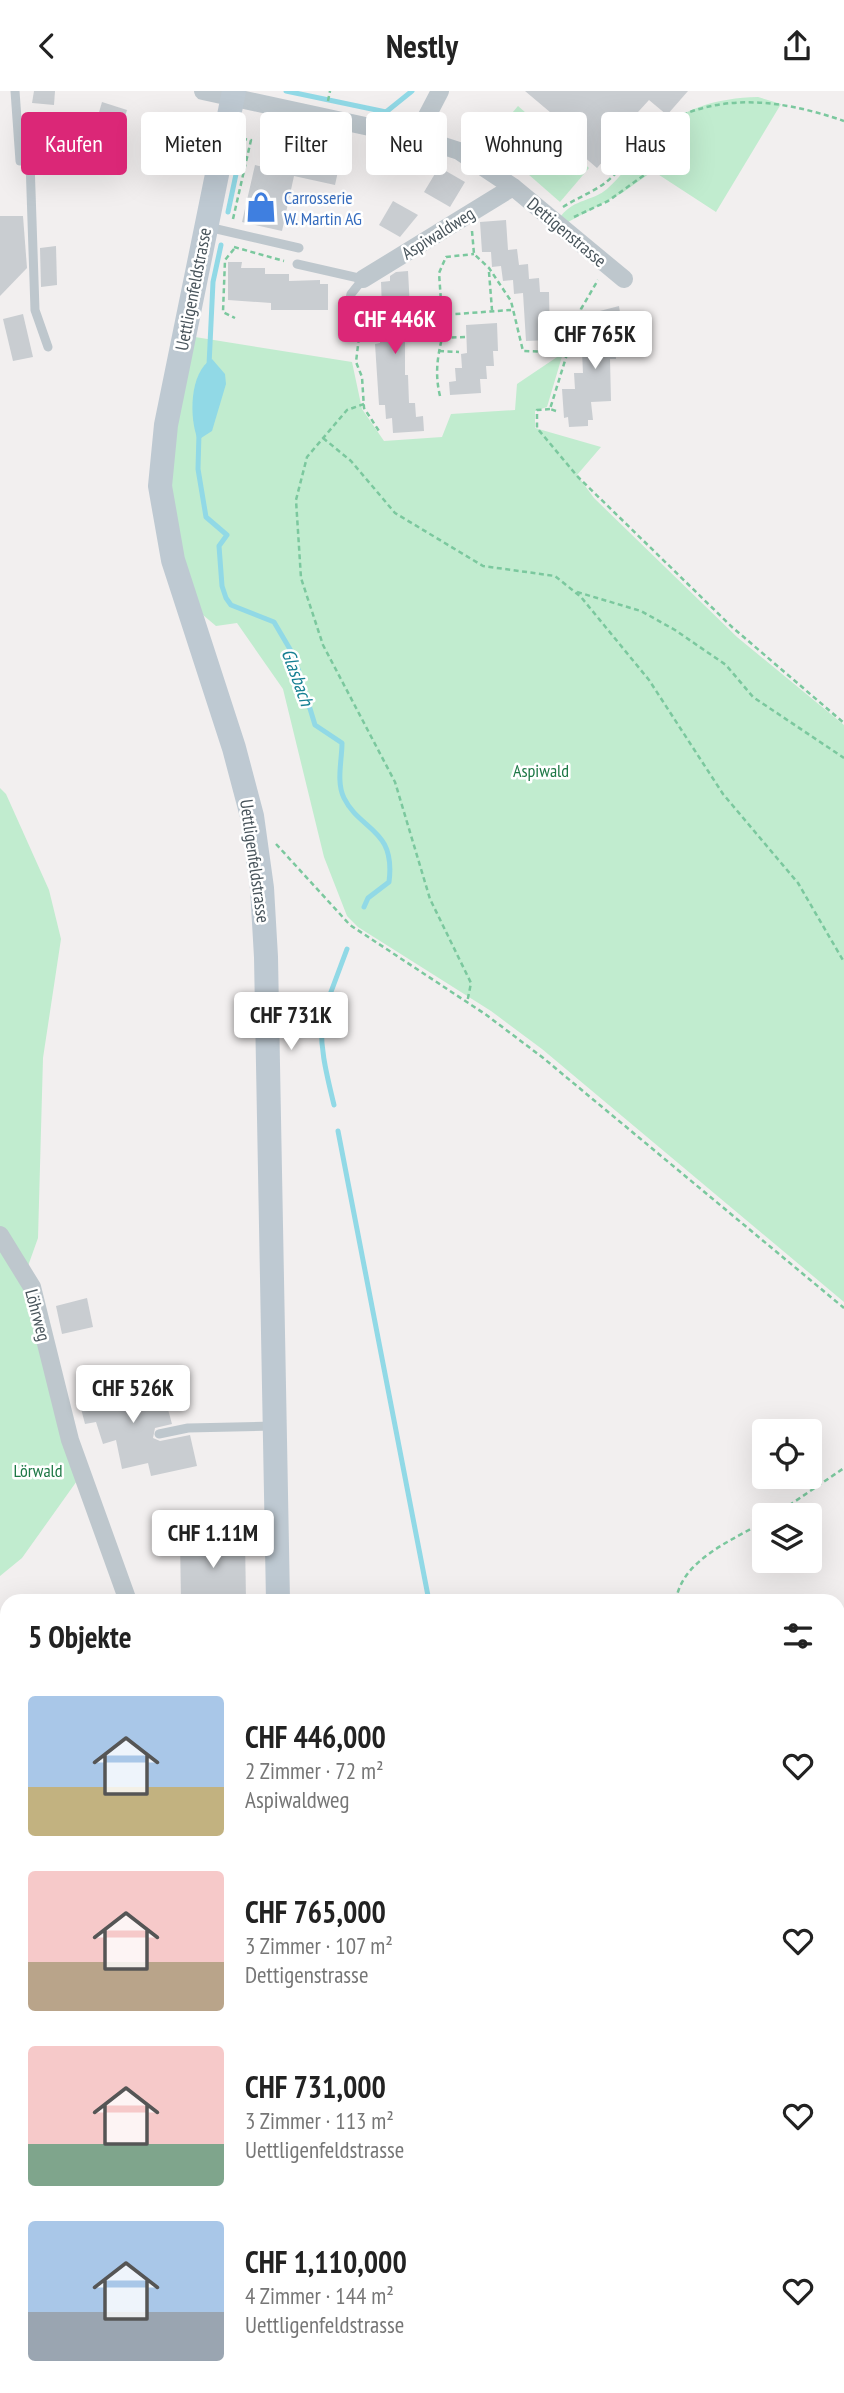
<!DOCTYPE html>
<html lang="de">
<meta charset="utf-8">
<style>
body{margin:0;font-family:"PT Sans Narrow",sans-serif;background:#f6f6f6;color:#222;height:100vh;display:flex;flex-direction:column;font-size:26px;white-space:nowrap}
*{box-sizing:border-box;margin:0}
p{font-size:23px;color:#767676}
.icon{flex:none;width:38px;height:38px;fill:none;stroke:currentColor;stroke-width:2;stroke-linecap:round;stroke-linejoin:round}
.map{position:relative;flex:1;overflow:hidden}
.panel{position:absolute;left:0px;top:1503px;width:845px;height:800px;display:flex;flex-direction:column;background:#fff;border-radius:21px 21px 0 0;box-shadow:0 7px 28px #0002}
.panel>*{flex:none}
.banner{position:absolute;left:21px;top:21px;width:803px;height:63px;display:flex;gap:14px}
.fabs{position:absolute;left:752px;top:1328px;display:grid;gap:14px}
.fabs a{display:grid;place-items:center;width:70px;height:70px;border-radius:7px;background:#fff;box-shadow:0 7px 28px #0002;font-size:35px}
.price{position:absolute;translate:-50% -60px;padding:0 16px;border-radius:7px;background:#fff;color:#222;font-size:23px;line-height:46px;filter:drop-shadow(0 2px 4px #0008)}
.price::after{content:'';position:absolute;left:50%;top:42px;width:21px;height:16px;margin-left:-10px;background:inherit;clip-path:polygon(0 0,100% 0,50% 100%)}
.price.selected{background:#db2777;color:#fff}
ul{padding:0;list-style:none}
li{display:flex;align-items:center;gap:21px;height:175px;padding:0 28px}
li span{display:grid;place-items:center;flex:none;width:196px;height:140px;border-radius:7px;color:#555}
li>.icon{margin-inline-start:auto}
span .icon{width:84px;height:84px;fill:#fffc;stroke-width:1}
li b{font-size:30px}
h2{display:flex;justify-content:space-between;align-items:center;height:84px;padding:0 28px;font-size:30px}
.pill{padding:0 24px;border-radius:7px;background:#fff;box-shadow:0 7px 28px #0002;font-size:24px;line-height:63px}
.pill.selected{background:#db2777;color:#fff}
header{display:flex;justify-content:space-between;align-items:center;height:91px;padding:0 28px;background:#fff;font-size:32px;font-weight:800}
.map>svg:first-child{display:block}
.green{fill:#c1eccf}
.water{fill:#91d9e6}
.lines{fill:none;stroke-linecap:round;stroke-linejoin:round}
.stream{stroke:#91d9e6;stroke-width:5}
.building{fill:#c9cdd1}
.path{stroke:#7bc89e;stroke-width:2.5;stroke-dasharray:5 3.5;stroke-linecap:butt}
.lane{stroke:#bec7cd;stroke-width:9}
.street{stroke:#bec7cd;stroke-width:18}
.secondary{stroke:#bec9d2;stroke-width:24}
.labels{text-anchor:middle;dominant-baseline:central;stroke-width:5;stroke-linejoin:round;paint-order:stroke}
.shop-label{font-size:18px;fill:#366cbe;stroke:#fff;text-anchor:start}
.street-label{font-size:18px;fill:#48545b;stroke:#fff}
.park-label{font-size:18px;fill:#1e7846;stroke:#fff}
.water-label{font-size:19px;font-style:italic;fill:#168093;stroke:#fff}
</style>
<header><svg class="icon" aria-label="back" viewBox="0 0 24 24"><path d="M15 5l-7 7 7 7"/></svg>Nestly<svg class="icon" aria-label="share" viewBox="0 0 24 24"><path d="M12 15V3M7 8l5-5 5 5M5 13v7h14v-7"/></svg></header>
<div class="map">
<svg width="844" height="2302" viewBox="0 0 844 2302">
<rect width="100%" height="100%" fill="#f2efef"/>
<!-- green -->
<g class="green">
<path d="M758 6 781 13 716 121 653 80 622 102 568 131 561 125C574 108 593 110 607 98 623 84 635 65 650 49 679 17 717 7 758 6Z"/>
<path d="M518 15 589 77 560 111 489 49Z"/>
<path d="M195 246 352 271 362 318 384 350 442 346 451 323 515 319 517 293 563 262 547 316 535 320V337L601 356 577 384 594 407 737 546 844 634V1211L542 958 491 920 358 836 347 825 324 766 283 598 237 532 216 535 203 524 175 448 169 364Z"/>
<path d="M0 697 6 703 49 799 61 848 43 967 38 1147 28 1175 79 1387 22 1467 0 1485Z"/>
<path d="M844 2088V2302H633L632 2296H838V2091Z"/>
</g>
<!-- water -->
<path class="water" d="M212 268 225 283 226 293 212 340 198 349C189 328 189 281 212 268Z"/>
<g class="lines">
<!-- stream -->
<g class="stream">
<path d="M286 0 386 21 412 0"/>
<path d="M228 121 242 55"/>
<path d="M209 274 213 191 221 154"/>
<path d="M199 342 198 378 206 426 227 444 219 455 222 495 226 507 231 514 274 531 294 565 315 634 342 652C342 669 336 691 344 707 360 740 396 737 389 791L368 807 364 816"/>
<path d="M334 1014C327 985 319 955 322 925L347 858"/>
<path d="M338 1040 429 1510"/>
<path d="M529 2296 530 2302"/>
</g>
</g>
<!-- building -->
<g class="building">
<path d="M34 0H55L54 14 32 12Z"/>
<path d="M525 0H688L667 24 649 9 617 44 622 48 597 77 568 52 576 43Z"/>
<path d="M102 11 127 19 118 49 93 42Z"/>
<path d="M269 47 342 62 335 94 294 85 282 140 242 131 255 74 263 76Z"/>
<path d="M439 76 465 91 450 116 424 101Z"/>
<path d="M393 110 418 124 400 146 379 134Z"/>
<path d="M0 125H23L27 177 0 205Z"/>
<path d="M506 129 508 159 517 158 519 174 528 173 529 188 539 187 540 201H549L550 249 526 250 523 202 514 203 513 189 503 190 501 175 492 176 491 161H482L480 131Z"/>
<path d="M56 155 57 194 41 196 40 157Z"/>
<path d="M228 171H242L241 177H265V183H289V190L320 189V193H328V219H271V212L228 209Z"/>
<path d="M408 180 410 217H405V284H408L409 312H415L416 326 423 325 424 340 393 342 392 327 386 328 385 314H379L375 253 380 252 378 218H382L381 191 390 190V185L396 181Z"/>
<path d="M619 215 625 254H615L616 268H610L611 310 591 311 593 329H588V335L569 336 568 326 564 327 562 298H575L574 282H583L582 261 598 260 596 221Z"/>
<path d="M23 223 33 266 13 270 3 228Z"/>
<path d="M497 232 498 260H493L494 275H486L487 288H480L481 302 450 304 449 291 456 290 455 277H462L461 263 467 262 466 234Z"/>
<path d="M87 1207 93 1236 62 1243 56 1215Z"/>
<path d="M121 1274 133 1319 166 1311 172 1333 155 1337 153 1347 160 1350 190 1344 197 1375 151 1385 148 1372 122 1378 116 1349 103 1353 96 1331 85 1333 78 1306 89 1302 84 1284Z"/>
<path d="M245 1448 246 1510H181L180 1449Z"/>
</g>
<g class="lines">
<!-- path -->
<g class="path">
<path d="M328 10 330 0"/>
<path d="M563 116C577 107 593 101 605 92 622 79 634 58 648 43 709 0 774 6 844 30"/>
<path d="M574 126 608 110 654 77"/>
<path d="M233 128 251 49 244 48"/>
<path d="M472 140 474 163 489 177 511 210 523 260 553 261 569 256"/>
<path d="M234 156 284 170"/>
<path d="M234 158 225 169 223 221 235 227"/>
<path d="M489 181 492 219"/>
<path d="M363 213 356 271 362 286 364 317 379 340"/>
<path d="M442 224 439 182 446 166 474 163"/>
<path d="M465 246 442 247V224L511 219"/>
<path d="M439 260 459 261"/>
<path d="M440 305C435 284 437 268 442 247"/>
<path d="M364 313 347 319 307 366 296 409 301 487 323 554 395 691 430 808 471 892 467 912"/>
<path d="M550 318 537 319V337L578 386 732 536 844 632"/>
<path d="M556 320 550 318 581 218 598 189"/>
<path d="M323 347 351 370 395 422 483 475 555 485 581 506 649 589 723 703 798 792 844 871"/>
<path d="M577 501 641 520 675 539 726 574 753 606 844 667"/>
<path d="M276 753 350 834 485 923 542 966 844 1217"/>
<path d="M775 1424 844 1377"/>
<path d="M676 1510C681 1469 733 1449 765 1430"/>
<path d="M838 1641 844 1640"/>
<path d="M838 2225 844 2223"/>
</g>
<!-- lane -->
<g class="lane">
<path d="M15 0 20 70H30L35 219 48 256"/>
<path d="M208 136 299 157"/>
<path d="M297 173 363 188"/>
<path d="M348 218 351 203 363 188"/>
<path d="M159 1343 188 1337 272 1335"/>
</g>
<!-- street -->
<g class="street">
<path d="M203 0 416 46 459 60 513 96 624 188"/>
<path d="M416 46 440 0"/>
<path d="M363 188 513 96"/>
<path d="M0 1144 32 1196 70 1349 128 1510"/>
<path d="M717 2296 719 2302"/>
</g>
<!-- secondary -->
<g class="secondary">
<path d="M234 0 166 334 160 395 173 469 234 657 252 725 262 797 266 866 278 1510"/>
<path d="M14 2302 18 2296"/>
</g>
</g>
<!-- icons -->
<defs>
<symbol id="shop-bare" viewBox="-9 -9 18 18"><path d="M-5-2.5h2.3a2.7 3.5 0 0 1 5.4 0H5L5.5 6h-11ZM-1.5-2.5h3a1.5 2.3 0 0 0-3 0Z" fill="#3f7fe0" stroke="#fff" stroke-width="2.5" paint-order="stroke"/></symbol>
</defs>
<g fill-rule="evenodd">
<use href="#shop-bare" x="239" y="94" width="44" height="44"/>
</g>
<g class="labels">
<!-- shop labels -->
<g class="shop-label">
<text x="284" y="106">Carrosserie<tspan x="284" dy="21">W. Martin AG</tspan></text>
</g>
<!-- street labels -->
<g class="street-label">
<text transform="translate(567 141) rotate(40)">Dettigenstrasse</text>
<text transform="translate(438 142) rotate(-32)">Aspiwaldweg</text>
<text transform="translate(193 198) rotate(-79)">Uettligenfeldstrasse</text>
<text transform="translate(255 770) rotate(82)">Uettligenfeldstrasse</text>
<text transform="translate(38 1224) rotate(75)">Löhrweg</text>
</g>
<!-- park labels -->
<g class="park-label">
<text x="541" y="679">Aspiwald</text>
<text x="38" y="1379">Lörwald</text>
</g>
<!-- water labels -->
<g class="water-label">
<text transform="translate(298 586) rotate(70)">Glasbach</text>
</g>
</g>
</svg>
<div class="fabs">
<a><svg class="icon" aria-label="locate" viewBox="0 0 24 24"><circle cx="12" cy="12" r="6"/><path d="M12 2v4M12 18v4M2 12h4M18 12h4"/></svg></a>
<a><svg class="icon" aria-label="layers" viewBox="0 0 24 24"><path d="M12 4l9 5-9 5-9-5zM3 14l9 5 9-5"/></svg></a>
</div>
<b class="price selected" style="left:395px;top:265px">CHF 446K</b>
<b class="price" style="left:595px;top:280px">CHF 765K</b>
<b class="price" style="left:291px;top:961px">CHF 731K</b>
<b class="price" style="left:133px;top:1334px">CHF 526K</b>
<b class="price" style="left:213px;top:1479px">CHF 1.11M</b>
<div class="banner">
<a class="pill selected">Kaufen</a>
<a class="pill">Mieten</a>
<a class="pill">Filter</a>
<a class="pill">Neu</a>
<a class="pill">Wohnung</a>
<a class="pill">Haus</a>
</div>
<section class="panel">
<h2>5 Objekte<svg class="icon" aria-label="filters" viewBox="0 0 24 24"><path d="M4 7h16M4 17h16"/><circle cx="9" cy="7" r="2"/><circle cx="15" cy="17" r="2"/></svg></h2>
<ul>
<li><span style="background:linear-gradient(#a9c7e8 65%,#c2b280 0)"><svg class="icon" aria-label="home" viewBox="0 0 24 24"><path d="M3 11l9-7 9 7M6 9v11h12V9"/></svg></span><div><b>CHF 446,000</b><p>2 Zimmer · 72 m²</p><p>Aspiwaldweg</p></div><svg class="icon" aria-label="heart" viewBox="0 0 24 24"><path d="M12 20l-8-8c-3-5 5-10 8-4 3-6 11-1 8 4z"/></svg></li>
<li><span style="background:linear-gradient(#f6c9c9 65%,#b9a48a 0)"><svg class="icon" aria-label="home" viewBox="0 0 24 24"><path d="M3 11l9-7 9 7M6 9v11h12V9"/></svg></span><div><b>CHF 765,000</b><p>3 Zimmer · 107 m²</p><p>Dettigenstrasse</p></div><svg class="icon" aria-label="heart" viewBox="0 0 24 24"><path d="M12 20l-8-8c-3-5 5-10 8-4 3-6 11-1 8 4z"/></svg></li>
<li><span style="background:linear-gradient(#f6c9c9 70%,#7fa58c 0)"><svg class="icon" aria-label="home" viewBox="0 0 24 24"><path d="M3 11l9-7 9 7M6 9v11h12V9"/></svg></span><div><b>CHF 731,000</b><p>3 Zimmer · 113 m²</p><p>Uettligenfeldstrasse</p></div><svg class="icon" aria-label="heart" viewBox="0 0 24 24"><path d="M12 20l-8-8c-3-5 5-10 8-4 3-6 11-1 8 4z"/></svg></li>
<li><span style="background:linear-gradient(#a9c7e8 65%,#9aa5b1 0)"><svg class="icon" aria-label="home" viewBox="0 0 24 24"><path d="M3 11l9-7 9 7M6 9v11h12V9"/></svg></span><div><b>CHF 1,110,000</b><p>4 Zimmer · 144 m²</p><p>Uettligenfeldstrasse</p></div><svg class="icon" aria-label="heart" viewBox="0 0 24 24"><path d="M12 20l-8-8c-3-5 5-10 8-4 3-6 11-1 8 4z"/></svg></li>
</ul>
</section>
</div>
